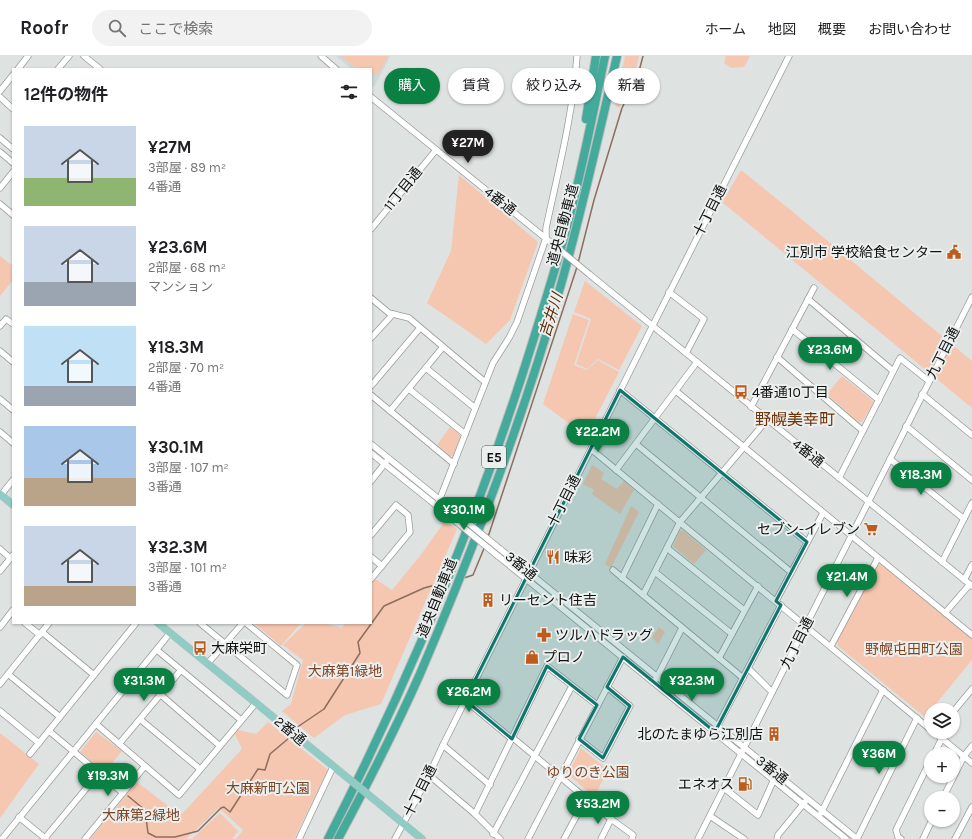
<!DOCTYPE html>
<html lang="ja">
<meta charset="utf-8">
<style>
body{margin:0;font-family:Karla,"Noto Sans JP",sans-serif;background:#f2f2f2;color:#202124;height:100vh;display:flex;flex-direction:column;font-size:15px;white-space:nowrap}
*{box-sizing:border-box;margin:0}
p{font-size:13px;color:#757577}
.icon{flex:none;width:22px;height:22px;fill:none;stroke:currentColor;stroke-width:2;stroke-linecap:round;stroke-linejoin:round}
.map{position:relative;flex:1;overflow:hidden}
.side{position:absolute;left:12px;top:12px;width:360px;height:556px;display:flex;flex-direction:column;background:#fff;border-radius:0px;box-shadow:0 1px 3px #0004}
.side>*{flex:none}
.guide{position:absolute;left:384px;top:12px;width:380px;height:36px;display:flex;gap:8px}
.fabs{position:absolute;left:924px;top:647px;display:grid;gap:8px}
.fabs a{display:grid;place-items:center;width:36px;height:36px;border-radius:50%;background:#fff;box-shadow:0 1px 3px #0004;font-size:20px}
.price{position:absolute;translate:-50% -34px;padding:0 9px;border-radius:14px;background:#0b8043;color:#fff;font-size:13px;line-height:26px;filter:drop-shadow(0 1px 2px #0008)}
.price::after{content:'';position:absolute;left:50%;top:24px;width:12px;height:9px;margin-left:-6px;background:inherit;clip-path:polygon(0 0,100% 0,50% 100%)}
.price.selected{background:#222;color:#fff}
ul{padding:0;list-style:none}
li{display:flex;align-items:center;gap:12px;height:100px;padding:0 12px}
li span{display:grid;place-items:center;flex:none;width:112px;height:80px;border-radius:0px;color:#555}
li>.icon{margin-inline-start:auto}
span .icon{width:48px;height:48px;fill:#fffc;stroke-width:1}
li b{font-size:17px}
h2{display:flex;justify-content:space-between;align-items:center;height:48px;padding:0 12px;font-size:17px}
.pill{padding:0 14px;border-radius:18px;background:#fff;box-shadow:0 1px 3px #0004;font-size:14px;line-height:36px}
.pill.selected{background:#0b8043;color:#fff}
header{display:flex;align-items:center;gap:24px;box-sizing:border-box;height:56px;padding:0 20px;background:#fff;border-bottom:1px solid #e0e0e0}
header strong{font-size:19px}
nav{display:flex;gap:22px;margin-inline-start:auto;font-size:14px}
.search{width:280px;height:36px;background:#f2f2f2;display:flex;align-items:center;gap:10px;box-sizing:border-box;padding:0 14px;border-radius:22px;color:#757577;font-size:15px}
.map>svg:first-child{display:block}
.built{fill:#ccd9d7}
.green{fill:#f5c7b0}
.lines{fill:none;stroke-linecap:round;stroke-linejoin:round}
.stream{stroke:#8d6e5e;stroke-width:1.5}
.minor-casing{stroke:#9a9d9c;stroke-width:7}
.major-casing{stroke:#bcbcbc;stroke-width:8}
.highway-casing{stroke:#bcbcbc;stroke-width:10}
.minor{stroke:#fff;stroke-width:5.5}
.major{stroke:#8eccc4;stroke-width:7}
.highway{stroke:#43aa9c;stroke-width:8}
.minor-bridge-casing{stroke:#9a9d9c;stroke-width:7;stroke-linecap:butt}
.major-bridge-casing{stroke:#bcbcbc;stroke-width:8;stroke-linecap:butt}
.minor-bridge{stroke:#fff;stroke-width:5.5}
.major-bridge{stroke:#8eccc4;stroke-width:7}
.marked{fill:#0f766e;fill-opacity:0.2;stroke:#0f766e;stroke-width:3;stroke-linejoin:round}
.labels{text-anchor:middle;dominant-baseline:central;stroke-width:4;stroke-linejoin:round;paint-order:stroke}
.shield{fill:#ebefee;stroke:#515353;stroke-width:1}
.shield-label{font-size:13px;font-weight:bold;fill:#0f1010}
.street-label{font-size:14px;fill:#0f1010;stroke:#ebefee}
.poi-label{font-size:14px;fill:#0f1010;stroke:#ebefee;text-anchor:start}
.park-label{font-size:14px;fill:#7e4423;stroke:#ebefee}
.water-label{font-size:15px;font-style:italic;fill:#5e2700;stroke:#ebefee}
.quarter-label{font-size:16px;fill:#6f3208;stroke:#ebefee}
</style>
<header>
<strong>Roofr</strong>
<div class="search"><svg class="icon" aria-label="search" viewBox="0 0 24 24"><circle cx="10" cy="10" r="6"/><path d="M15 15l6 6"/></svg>ここで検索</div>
<nav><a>ホーム</a><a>地図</a><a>概要</a><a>お問い合わせ</a></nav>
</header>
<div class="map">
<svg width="972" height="783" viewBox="0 0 972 783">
<rect width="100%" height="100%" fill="#dee2e1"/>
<!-- built -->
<path class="built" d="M336 0H390L374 31 371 29V13H352Z"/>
<!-- green -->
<g class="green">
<path d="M341 0H388L379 17 371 18V13H357Z"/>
<path d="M625 0H639L635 17 619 52 615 49Z"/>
<path d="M726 0H750L744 11 731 12 724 7Z"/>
<path d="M741 114 793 156 972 305V352L722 146Z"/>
<path d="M459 119 538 186 510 264 486 288 427 247 451 195Z"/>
<path d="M0 200 13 210V224L0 240Z"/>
<path d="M585 225 642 270 619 314 598 303 587 313 576 308 591 263 574 256Z"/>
<path d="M573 258 589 264 574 309 587 314 598 304 619 316 586 380 543 348Z"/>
<path d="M842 320 873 345V348L862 366H858L827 338Z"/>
<path d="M450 371 459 378 461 381 453 400H450L437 389Z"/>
<path d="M592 409 604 417 601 423 617 433 624 425 634 434 620 458 592 438 594 434 583 428Z"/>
<path d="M631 450 639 456 611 512 605 508Z"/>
<path d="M445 465 457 473 381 648 345 659 314 682 282 655 291 648 303 604 283 589 306 567H324L342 572 345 567H371V529L375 523 392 534 420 500Z"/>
<path d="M680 474 685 476 706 494 694 508 673 490Z"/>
<path d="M877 508 882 509 972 583V604L925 661 838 590 837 586Z"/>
<path d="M254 567H301L281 590Z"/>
<path d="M659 571 665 576 658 588 652 581Z"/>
<path d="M268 666 328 714 294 783H236L243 774 219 752 186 783H90L137 726 176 756 182 758 242 693 235 678 238 674 256 678Z"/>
<path d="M96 676 122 695 105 716 80 696Z"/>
<path d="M0 677 39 708 0 762Z"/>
<path d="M581 692 608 714 594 741 568 718Z"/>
<path d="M220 757 238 775 232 783H192Z"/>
</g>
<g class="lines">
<!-- stream -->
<g class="stream">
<path d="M578 207 594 144 622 52 638 19 643 0"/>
<path d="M488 481 577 211"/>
<path d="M464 522 473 519 485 490"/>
<path d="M296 672 324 653 360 597 358 586 384 550 424 532 439 528"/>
<path d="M128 740 145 754 148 777 156 781H175L198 775 221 752 224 751 230 756 258 713 265 714 270 698 289 682"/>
</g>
<defs>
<g id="minor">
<path d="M84 0 100 13"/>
<path d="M321 0 336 13"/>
<path d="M18 13 28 0"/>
<path d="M58 13 69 0"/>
<path d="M0 35 13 19"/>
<path d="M0 41 13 53"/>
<path d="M371 41 554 189"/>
<path d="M0 82 13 93"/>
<path d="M0 96 13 107"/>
<path d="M0 132 13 116"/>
<path d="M0 148 13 159"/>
<path d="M371 173 436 94"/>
<path d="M589 218 972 530"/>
<path d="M669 236 704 263 686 297"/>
<path d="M371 242 389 257 409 262 485 326"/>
<path d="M808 243 893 315"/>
<path d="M0 270 6 263 13 268"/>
<path d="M792 273 879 344"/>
<path d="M371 280 372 281 393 258"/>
<path d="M0 295 13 306"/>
<path d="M777 301 863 375"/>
<path d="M426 312 475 352"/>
<path d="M371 330 420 272"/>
<path d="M409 333 465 378"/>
<path d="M620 334 807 486"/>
<path d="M676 335 972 579"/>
<path d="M922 338 972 379"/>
<path d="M371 339 454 408"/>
<path d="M0 343 13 354"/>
<path d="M751 351 814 232"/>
<path d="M390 355 443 291"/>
<path d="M906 370 972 424"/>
<path d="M0 376 13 387"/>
<path d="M371 388 440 444"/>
<path d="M636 388 791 516"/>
<path d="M591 393 931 674"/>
<path d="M371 397 437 450 493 307 509 282 517 266 546 182V172C558 116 573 58 577 0"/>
<path d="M890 403 964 463"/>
<path d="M616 414 697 306"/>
<path d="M839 422 900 302 929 325"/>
<path d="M371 425 386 406"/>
<path d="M1 439 13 424"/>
<path d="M371 479 396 449 408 459 410 476 371 523"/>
<path d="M667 492 744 554"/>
<path d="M0 493 10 502"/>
<path d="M500 493 857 783"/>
<path d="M498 500 846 783"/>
<path d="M371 501 382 510"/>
<path d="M942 506 972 447"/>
<path d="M613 514 743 622"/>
<path d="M0 515 13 499"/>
<path d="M655 516 732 578"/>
<path d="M622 522 658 448"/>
<path d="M964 524 972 509"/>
<path d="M643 539 680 466 767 364"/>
<path d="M776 545 823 457"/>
<path d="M945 557 970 528"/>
<path d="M25 567 40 579"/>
<path d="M200 567 287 639 297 609 246 567"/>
<path d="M0 571 13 554"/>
<path d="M42 576 94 619"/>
<path d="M831 590 878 502"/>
<path d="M157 594 241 664"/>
<path d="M719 602 758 530"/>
<path d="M208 607 243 567"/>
<path d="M749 613 772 636"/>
<path d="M8 618 60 661"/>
<path d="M656 623 682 572"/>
<path d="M0 628 49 567"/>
<path d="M161 639 220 690"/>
<path d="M465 644 512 683"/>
<path d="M0 655 39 687"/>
<path d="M953 656 972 633"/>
<path d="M141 664 200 713"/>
<path d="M96 668 179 739 256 647"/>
<path d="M716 673 781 549"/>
<path d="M49 675 123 737"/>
<path d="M934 676 972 707"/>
<path d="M513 682 611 763 633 779 632 783"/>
<path d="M579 683 603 702 630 650 607 631"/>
<path d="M119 688 181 614"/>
<path d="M443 689 490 729"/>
<path d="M30 698 136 567"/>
<path d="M934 698 942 682"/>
<path d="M429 719 475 758 500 783"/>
<path d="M724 732 758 759 775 721"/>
<path d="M943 742 964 700 972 690"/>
<path d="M821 757 883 634"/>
<path d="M475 758 547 610 597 649"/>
<path d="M710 760 744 783"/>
<path d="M19 761 46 783"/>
<path d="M493 778 572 630"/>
<path d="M45 782 99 717"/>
<path d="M2 783 170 577"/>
<path d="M85 783 145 710"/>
<path d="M299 783 333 711"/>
<path d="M395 783 429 719 443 689 649 277 789 0"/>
<path d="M528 783 623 601"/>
<path d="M564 783 586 742"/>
<path d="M601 783 611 763"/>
<path d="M698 783 972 241"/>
<path d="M777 783 778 779 805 746"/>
<path d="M857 783 917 662"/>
<path d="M901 783 898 781 896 774 931 703"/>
<path d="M923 783 932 764"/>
<path d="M955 783 972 751"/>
</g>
<g id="major">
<path d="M0 438 13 449"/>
<path d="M158 567 338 714"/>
<path d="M381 749 422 783"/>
</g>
<g id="highway">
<path d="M586 63 596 0"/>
<path d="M328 783C412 619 483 449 537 272 549 233 561 195 571 155 584 104 594 52 605 0"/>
<path d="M338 783C367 729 395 674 420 618 474 492 523 363 560 232 582 155 599 78 617 0"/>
</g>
</defs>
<!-- minor casing -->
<use href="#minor" class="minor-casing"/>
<!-- major casing -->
<use href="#major" class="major-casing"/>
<!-- highway casing -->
<use href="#highway" class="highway-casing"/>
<!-- minor -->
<use href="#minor" class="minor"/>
<!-- major -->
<use href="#major" class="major"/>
<!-- highway -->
<use href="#highway" class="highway"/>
<defs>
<g id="minor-bridge">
<path d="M554 189 589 218"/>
<path d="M440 444 500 493"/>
<path d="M437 450 498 500"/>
</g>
<path id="major-bridge" d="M338 714 381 749"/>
</defs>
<!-- minor-bridge casing -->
<use href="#minor-bridge" class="minor-bridge-casing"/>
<!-- major-bridge casing -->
<use href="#major-bridge" class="major-bridge-casing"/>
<!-- minor-bridge -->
<use href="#minor-bridge" class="minor-bridge"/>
<!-- major-bridge -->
<use href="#major-bridge" class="major-bridge"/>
</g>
<!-- marked area -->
<path class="marked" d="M620 334 807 486 776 545 781 549 715 676 623 601 607 631 630 650 603 702 579 683 597 649 547 610 512 683 465 644Z"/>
<!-- icons -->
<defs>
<symbol id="civic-bare" viewBox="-9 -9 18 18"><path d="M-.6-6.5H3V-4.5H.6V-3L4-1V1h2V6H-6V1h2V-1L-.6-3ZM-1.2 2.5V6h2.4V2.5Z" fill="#be5c1d" stroke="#ebefee" stroke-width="2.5" paint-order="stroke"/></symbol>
<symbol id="bus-bare" viewBox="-9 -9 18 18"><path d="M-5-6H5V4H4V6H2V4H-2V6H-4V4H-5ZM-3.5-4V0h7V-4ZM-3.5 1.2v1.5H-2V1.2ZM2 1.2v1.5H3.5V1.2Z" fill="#be5c1d" stroke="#ebefee" stroke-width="2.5" paint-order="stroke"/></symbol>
<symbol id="supermarket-bare" viewBox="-9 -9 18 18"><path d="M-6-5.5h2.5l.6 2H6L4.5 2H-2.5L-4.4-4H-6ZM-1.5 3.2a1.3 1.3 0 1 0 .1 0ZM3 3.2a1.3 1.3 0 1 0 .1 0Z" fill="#be5c1d" stroke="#ebefee" stroke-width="2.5" paint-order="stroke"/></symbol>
<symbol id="restaurant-bare" viewBox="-9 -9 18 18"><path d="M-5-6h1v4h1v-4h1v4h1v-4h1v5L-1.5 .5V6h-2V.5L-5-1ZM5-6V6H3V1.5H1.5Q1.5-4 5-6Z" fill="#be5c1d" stroke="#ebefee" stroke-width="2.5" paint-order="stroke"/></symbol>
<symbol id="building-bare" viewBox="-9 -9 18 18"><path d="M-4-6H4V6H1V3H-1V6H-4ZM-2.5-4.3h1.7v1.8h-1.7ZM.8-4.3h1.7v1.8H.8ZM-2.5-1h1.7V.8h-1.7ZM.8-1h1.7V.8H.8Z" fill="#be5c1d" stroke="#ebefee" stroke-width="2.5" paint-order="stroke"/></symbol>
<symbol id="pharmacy-bare" viewBox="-9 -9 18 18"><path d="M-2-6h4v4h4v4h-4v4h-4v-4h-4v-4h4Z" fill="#be5c1d" stroke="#ebefee" stroke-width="2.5" paint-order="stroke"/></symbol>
<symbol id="shop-bare" viewBox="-9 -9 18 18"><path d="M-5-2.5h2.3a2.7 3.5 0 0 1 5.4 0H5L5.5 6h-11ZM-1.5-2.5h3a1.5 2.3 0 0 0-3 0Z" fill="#be5c1d" stroke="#ebefee" stroke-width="2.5" paint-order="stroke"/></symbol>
<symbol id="fuel-bare" viewBox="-9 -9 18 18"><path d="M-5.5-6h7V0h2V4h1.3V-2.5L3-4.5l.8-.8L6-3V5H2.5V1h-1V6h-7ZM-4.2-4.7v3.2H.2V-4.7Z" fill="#be5c1d" stroke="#ebefee" stroke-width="2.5" paint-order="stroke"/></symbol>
</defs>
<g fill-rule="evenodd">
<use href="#civic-bare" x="944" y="186" width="20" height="20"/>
<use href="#bus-bare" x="731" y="326" width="20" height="20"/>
<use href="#supermarket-bare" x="861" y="463" width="20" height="20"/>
<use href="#restaurant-bare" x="543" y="491" width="20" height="20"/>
<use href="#building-bare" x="478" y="534" width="20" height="20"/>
<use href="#pharmacy-bare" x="534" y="569" width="20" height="20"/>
<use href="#bus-bare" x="190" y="582" width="20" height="20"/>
<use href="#shop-bare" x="522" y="591" width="20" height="20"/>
<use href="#building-bare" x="764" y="668" width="20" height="20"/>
<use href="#fuel-bare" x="735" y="718" width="20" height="20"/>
</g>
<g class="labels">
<!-- shield labels -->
<rect class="shield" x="482" y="390" width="24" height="22" rx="3"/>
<g class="shield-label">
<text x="494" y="401">E5</text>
</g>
<!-- street labels -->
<g class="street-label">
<text transform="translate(403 133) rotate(-51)">11丁目通</text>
<text transform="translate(500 145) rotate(39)">4番通</text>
<text transform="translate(710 155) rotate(-63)">十丁目通</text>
<text transform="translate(563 169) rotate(-75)">道央自動車道</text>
<text transform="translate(943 297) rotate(-63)">九丁目通</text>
<text transform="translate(808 397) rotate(39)">4番通</text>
<text transform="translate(564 445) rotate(-63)">十丁目通</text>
<text transform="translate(521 510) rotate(40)">3番通</text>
<text transform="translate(437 542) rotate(-68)">道央自動車道</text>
<text transform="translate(797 587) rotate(-63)">九丁目通</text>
<text transform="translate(290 675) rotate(40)">2番通</text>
<text transform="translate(772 714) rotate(39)">3番通</text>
<text transform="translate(420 735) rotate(-63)">十丁目通</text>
</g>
<!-- poi labels -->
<g class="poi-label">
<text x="943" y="196" text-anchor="end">江別市 学校給食センター</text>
<text x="752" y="336">4番通10丁目</text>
<text x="860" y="473" text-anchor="end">セブン-イレブン</text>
<text x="564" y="501">味彩</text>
<text x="499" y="544">リーセント住吉</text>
<text x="555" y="579">ツルハドラッグ</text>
<text x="211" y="592">大麻栄町</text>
<text x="543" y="601">プロノ</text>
<text x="763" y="678" text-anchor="end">北のたまゆら江別店</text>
<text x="734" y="728" text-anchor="end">エネオス</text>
</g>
<!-- park labels -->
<g class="park-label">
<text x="914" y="593">野幌屯田町公園</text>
<text x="345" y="615">大麻第1緑地</text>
<text x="588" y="716">ゆりのき公園</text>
<text x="268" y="732">大麻新町公園</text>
<text x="141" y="759">大麻第2緑地</text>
</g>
<!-- water labels -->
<g class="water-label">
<text transform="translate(551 259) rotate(-72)">吉井川</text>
</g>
<!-- quarter labels -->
<g class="quarter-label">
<text x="795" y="363">野幌美幸町</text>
</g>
</g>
</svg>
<div class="fabs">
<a><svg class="icon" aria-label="layers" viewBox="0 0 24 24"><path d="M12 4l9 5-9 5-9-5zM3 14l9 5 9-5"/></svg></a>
<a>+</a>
<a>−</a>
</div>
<b class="price selected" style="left:468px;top:108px">¥27M</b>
<b class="price" style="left:830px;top:315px">¥23.6M</b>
<b class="price" style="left:598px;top:397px">¥22.2M</b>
<b class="price" style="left:921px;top:440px">¥18.3M</b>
<b class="price" style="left:464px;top:475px">¥30.1M</b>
<b class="price" style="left:847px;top:542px">¥21.4M</b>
<b class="price" style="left:144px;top:646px">¥31.3M</b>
<b class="price" style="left:692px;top:646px">¥32.3M</b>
<b class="price" style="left:469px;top:657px">¥26.2M</b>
<b class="price" style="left:879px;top:719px">¥36M</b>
<b class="price" style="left:108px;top:741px">¥19.3M</b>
<b class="price" style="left:598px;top:769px">¥53.2M</b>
<div class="guide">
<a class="pill selected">購入</a>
<a class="pill">賃貸</a>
<a class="pill">絞り込み</a>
<a class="pill">新着</a>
</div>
<section class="side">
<h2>12件の物件<svg class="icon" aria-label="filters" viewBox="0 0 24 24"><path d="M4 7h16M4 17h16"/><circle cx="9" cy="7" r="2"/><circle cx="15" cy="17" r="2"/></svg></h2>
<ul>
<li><span style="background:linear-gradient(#c9d6e8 65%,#8fb573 0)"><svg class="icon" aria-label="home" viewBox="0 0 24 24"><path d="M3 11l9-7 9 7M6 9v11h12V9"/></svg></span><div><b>¥27M</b><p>3部屋 · 89 m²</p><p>4番通</p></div></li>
<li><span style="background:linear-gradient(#c9d6e8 70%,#9aa5b1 0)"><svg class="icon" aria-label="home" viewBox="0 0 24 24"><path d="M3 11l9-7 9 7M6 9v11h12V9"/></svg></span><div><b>¥23.6M</b><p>2部屋 · 68 m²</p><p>マンション</p></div></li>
<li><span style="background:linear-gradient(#bfe0f5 75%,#9aa5b1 0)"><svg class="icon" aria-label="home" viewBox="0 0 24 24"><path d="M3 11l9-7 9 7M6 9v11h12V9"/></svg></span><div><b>¥18.3M</b><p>2部屋 · 70 m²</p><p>4番通</p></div></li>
<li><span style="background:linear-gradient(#a9c7e8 65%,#b9a48a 0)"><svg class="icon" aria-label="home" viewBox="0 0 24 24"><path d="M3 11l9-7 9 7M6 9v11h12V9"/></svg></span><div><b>¥30.1M</b><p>3部屋 · 107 m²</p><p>3番通</p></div></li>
<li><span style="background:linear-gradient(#c9d6e8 75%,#b9a48a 0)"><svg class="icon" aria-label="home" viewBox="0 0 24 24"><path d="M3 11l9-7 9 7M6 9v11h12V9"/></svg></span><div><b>¥32.3M</b><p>3部屋 · 101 m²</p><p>3番通</p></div></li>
</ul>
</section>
</div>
